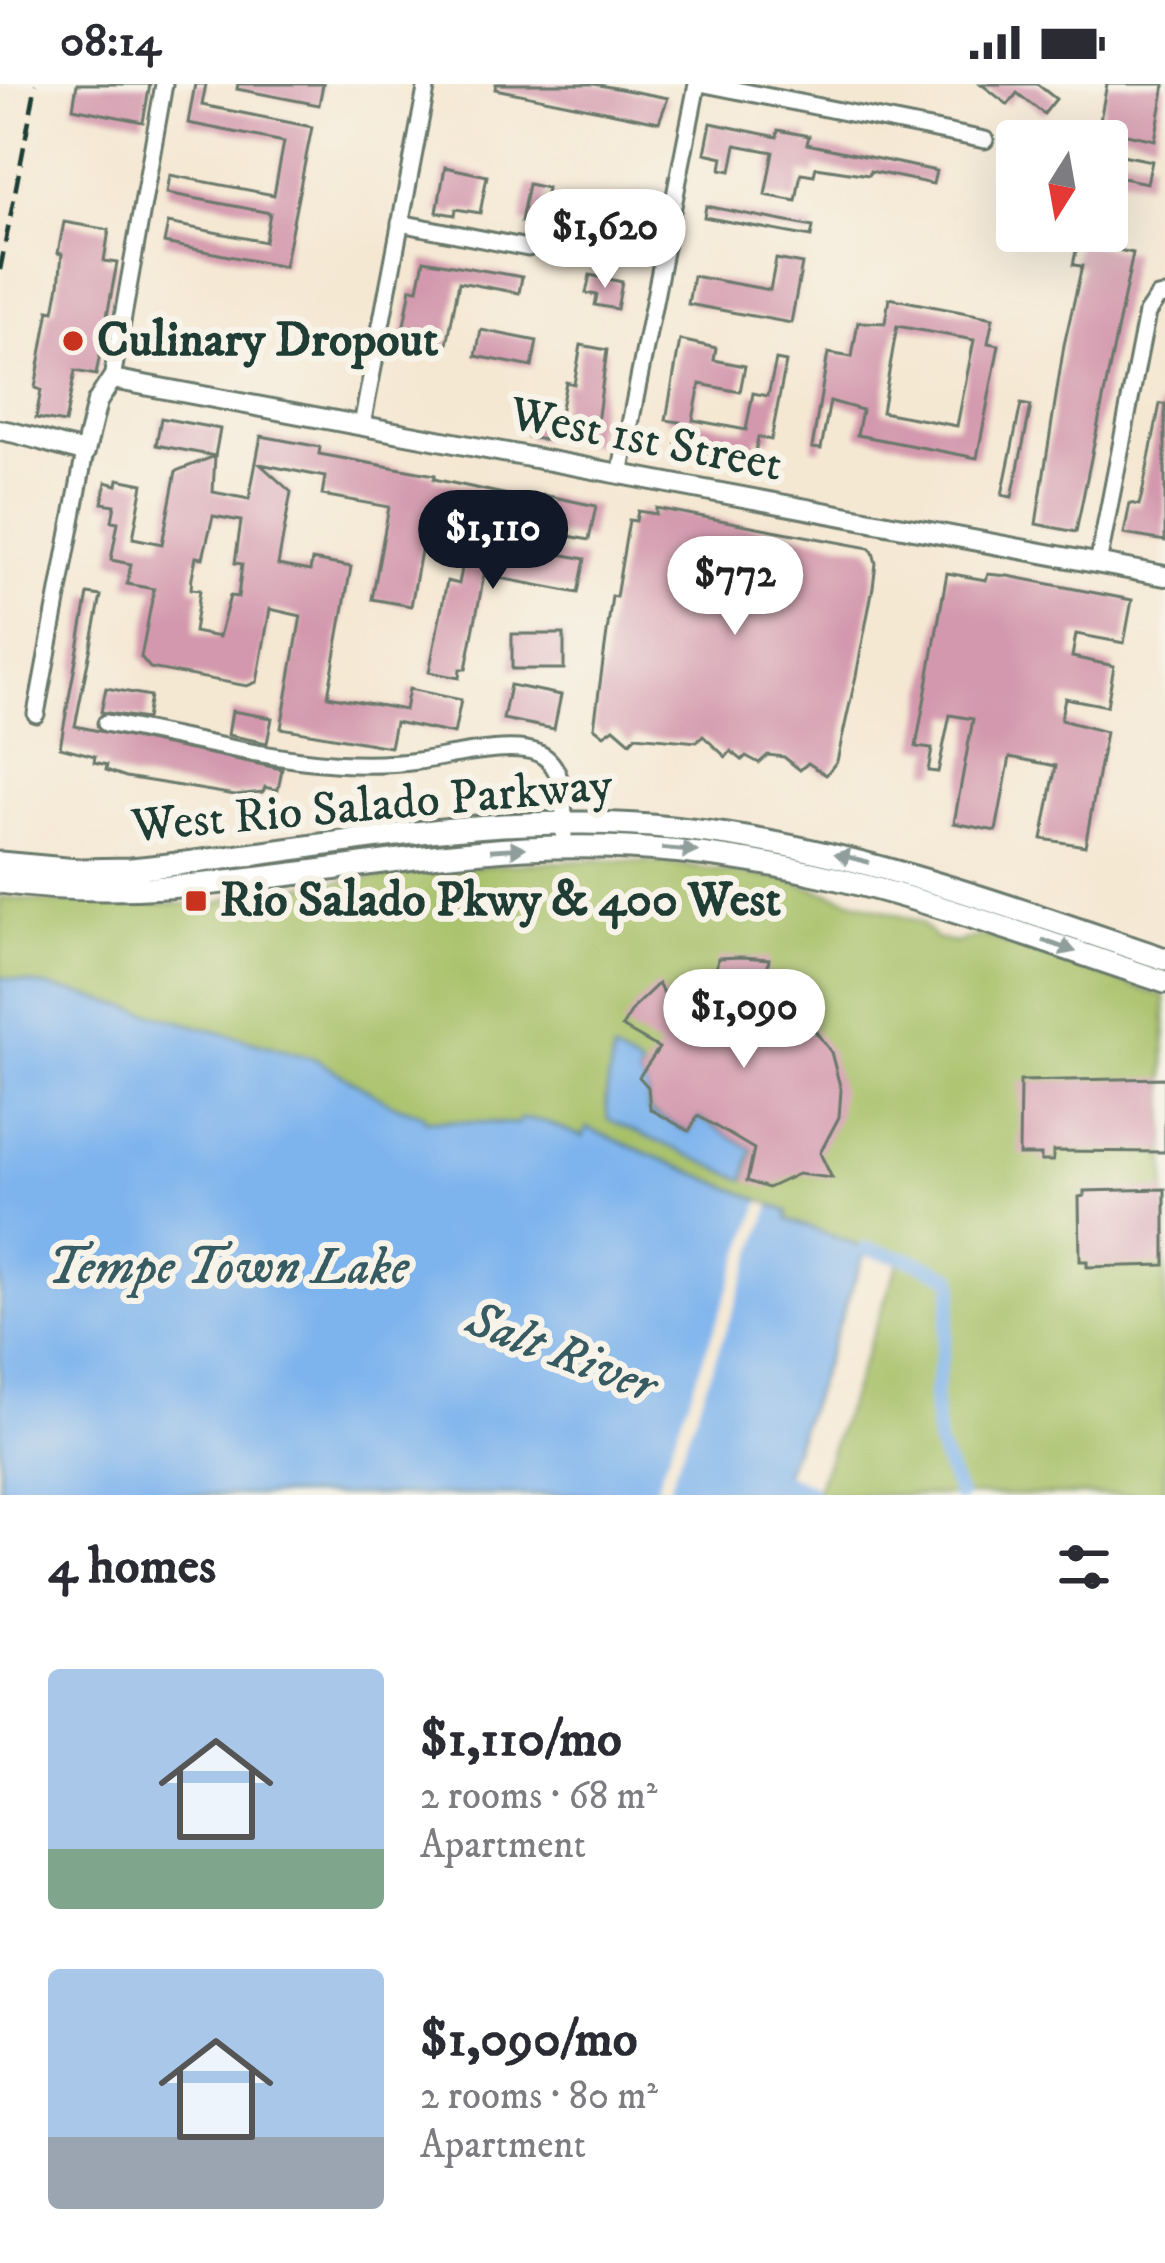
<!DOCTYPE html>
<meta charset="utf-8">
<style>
body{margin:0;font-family:"IM FELL DW Pica",serif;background:#f7f7f7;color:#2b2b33;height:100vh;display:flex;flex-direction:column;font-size:45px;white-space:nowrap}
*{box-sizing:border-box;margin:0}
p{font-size:39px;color:#7c7c81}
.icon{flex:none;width:66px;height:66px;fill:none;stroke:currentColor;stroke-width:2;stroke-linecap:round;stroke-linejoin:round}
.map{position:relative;height:1411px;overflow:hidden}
.side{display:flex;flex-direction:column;background:#fff;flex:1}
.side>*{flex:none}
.needle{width:78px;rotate:191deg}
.controls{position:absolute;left:996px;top:36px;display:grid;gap:24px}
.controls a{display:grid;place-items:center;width:132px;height:132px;border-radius:12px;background:#fff;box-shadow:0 12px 48px #0002;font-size:60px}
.price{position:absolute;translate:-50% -102px;padding:0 27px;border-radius:42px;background:#fff;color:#222;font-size:39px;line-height:78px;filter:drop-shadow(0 3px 6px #0008)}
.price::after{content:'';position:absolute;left:50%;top:72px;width:36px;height:27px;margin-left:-18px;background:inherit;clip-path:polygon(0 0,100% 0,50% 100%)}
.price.active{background:#111827;color:#fff}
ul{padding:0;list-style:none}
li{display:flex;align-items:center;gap:36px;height:300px;padding:0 48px}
li span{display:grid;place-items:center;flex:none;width:336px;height:240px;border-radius:12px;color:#555}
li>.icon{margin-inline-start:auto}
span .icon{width:144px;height:144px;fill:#fffc;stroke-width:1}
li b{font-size:51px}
h2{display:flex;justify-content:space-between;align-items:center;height:144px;padding:0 48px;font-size:51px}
.status{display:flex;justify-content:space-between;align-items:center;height:84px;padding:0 60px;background:#fff;direction:ltr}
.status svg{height:33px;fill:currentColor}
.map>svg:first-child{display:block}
.green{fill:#a5bf65;stroke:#627e4c;stroke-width:3}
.water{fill:#7eb4ed;stroke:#4e7890;stroke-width:3}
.pier{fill:#f5e8d3}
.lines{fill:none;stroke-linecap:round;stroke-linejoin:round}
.canal{stroke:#7eb4ed;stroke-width:14}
.river{stroke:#7eb4ed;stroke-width:24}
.building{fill:#d398ad;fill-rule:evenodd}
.minor-casing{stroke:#6a796c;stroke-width:21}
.tertiary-casing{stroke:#6a796c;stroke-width:24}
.secondary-casing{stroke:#6a796c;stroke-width:27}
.minor{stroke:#fff;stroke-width:15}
.tertiary{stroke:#fff;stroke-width:18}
.secondary{stroke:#fff;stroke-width:21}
.rail{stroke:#1f3d34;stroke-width:4.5;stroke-dasharray:18 9;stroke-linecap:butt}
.oneway{fill:#8f9e9a}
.poi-dot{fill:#c8321e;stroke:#f7f3e8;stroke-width:4.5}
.labels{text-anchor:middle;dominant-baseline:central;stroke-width:12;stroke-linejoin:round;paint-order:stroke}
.poi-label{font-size:48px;font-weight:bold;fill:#1f3d34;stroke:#f7f3e8;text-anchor:start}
.street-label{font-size:48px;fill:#1f3d34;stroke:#f7f3e8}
.water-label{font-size:51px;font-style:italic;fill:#375b62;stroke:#f7f3e8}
</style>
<div class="status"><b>08:14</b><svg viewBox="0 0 49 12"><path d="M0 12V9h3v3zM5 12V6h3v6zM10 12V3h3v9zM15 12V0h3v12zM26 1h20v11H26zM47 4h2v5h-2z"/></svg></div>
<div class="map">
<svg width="1165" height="1411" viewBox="0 0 1165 1411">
<rect width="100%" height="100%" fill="#f7f3e8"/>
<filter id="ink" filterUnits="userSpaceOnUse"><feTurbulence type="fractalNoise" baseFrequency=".00833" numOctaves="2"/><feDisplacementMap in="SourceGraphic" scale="24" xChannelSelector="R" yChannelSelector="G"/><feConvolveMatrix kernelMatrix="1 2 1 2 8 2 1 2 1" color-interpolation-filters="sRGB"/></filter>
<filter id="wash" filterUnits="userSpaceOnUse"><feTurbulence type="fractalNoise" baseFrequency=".004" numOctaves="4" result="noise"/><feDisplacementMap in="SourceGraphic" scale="48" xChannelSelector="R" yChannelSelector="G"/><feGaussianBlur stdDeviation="2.7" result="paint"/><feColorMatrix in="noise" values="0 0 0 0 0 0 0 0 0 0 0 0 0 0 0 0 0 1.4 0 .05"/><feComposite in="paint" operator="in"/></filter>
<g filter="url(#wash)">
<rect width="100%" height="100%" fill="#f5e8d3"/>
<!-- green -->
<path class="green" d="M597 776 663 779 788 796 920 838 936 855 955 859 983 851 1165 913V1411H815L899 1177 786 1135 787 1127 587 1045 583 1053 542 1037 520 1035 518 1040 424 1036 423 1031 391 1020 315 975 77 909 0 893V813L47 818 216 820 240 809 460 783Z"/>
<!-- water -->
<g class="water">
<path d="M0 893 77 909 315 975 391 1020 423 1031 424 1036 518 1040 520 1035 542 1037 583 1053 587 1044 788 1128 787 1135 866 1165 777 1411H24L0 1406Z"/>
<path d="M613 968 641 984 639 993 648 1003V1026L689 1048 698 1033 752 1065 745 1096 608 1035 606 1013Z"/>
</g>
<!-- pier -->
<path class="pier" d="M761 1117 771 1121 666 1411H653Z"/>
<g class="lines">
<!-- canal -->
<path class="canal" d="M866 1165 910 1175 952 1193 954 1200 934 1315 938 1361 959 1411"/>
<!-- river -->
<path class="river" d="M752 1390 806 1411"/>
</g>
<g id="blocks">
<!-- building -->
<g class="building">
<path d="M77 0H150L143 38 73 24Z"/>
<path d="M195 0H206L202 21 312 43 284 183 164 159 168 139 265 158 270 129 167 109 170 91 274 111 284 58 188 39Z"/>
<path d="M238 0H323L319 21 237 5Z"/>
<path d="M496 0H594L668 14 659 38 495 5Z"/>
<path d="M981 0H1037L1056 15 1044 30 1017 9 1008 21Z"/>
<path d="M1107 0H1165L1155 56 1117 48 1115 56 1097 52Z"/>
<path d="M711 39 777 53 778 46 809 52 807 60 936 87 933 100 870 87 869 91 816 83 814 91 801 89 796 117 765 111 773 68 736 61 731 87 721 85 723 73 705 69Z"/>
<path d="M1107 68 1152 77 1147 99 1107 91Z"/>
<path d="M445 83 487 92 480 129 456 125 455 131 437 128Z"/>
<path d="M528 100 547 104 540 141 521 138Z"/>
<path d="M706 122 813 143 811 153 704 133Z"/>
<path d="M64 138 109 146 104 177 117 179 96 291 75 287 65 339 36 334 41 306 35 304 49 226 54 227 59 201 62 170 58 169Z"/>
<path d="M622 141 642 145 637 173 611 168 609 146 620 148Z"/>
<path d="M1078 158 1133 169 1076 448 1036 440 1064 261 1082 182 1073 181Z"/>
<path d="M776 175 802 180 791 239 688 220 693 192 770 206Z"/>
<path d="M424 176 522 193 519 209 459 198 446 266 401 257 411 204 418 205Z"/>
<path d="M590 191 622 198 617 225 595 221 597 211 586 209Z"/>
<path d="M889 214 993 234 988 259 999 261 977 374 857 351 862 326 830 317 821 365 812 364 828 269 852 273 858 238 885 239ZM897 242 974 256 957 342 882 328Z"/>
<path d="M481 246 537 257 532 283 476 272Z"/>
<path d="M680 256 716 264 714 276 745 282 740 308 700 300 693 336 746 346 753 309 768 312 776 276 786 278 771 356 758 353 754 375 676 359 680 338 666 336Z"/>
<path d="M581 261 607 266 594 361 545 347 544 356 528 353 533 329 559 334 566 298 574 300Z"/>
<path d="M1021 320 1031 322 1012 413 1002 411Z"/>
<path d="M1160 320H1165V457L1124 450 1130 419 1139 421 1142 410Z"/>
<path d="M161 334 220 345 215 372 156 361Z"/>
<path d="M261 352 320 363 319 370 435 391 434 395 517 413 511 441 429 423 411 522 372 515 389 423 322 411 325 393 260 380 291 408 278 481 310 487 312 476 351 483 328 612 405 626 409 605 461 616 454 650 395 638 390 663 281 644 301 532 270 525 257 598 247 602 150 584 141 573 154 505 127 500 131 480 111 476 118 438 112 437 115 421 102 419 106 398 117 401 118 395 143 400 133 454 162 460 176 387 215 372 213 408 249 415ZM213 432 241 437 235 479 242 480 238 513 230 512 219 553 194 548 200 506 191 505 192 493 196 473 203 474Z"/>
<path d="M544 411 596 422 589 456 538 446Z"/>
<path d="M656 424 869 464 873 468 876 479 873 503 856 592 837 677 826 691 808 679 800 686 784 673 768 671 759 679 746 672 742 676 731 667 726 673 703 652 697 658 636 652 630 658 614 644 604 651 594 643 612 512 616 513 629 436 636 437 638 427 656 430Z"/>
<path d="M468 452 585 475 578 509 484 491 466 585H460L459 594 429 588 447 497 459 500Z"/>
<path d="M947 489 986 496 988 490 1008 492 1132 516 1124 559 1076 550 1072 573 1114 582 1107 622 1065 614 1061 633V636L1106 648 1085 762 1042 755 1056 682 1010 673 996 747 954 739 973 635 950 631 938 688 928 687 932 665 916 663Z"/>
<path d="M88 510 101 512 75 642 282 685 278 706 265 703 263 708 235 711 126 693 106 686 107 681 94 678 95 672 60 663Z"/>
<rect x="512" y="550" width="52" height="35"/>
<path d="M510 601 561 611 554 645 503 635Z"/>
<path d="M106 604 150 612 146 635 101 628Z"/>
<path d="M232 627 272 634 267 659 228 651Z"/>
<path d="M742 873 769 875 764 906 784 909 781 921 810 940 831 968 841 1006 839 1033 820 1069 832 1094 798 1090 768 1104 747 1097 754 1065 698 1032 689 1047 650 1025 648 1003 639 993 659 964 622 943 635 922 658 900 675 929 682 924 689 930 710 919 718 874Z"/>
<path d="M1165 994V1068L1053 1067V1077H1041V1071H1019L1020 997Z"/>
<path d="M1165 1105V1181L1087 1183V1177H1080L1079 1113 1084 1112V1107Z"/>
</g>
</g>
</g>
<g filter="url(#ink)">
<use href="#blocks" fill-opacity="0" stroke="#6a796c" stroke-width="3"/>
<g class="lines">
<defs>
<g id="minor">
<path d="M705 0 985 56"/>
<path d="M400 139 528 164"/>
<path d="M112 295 164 0"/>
<path d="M362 341 427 0"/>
<path d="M620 391 697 0"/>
<path d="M1098 480 1147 229 1158 213 1165 212"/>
<path d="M36 630 85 368"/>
<path d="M106 639C207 657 315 691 418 677 448 673 510 657 538 669 570 683 563 734 564 762"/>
</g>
<path id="tertiary" d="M0 346C31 351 55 362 85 368L97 318 112 295 1165 492"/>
<g id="secondary">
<path d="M0 779 77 786 131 785C281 771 433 737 584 739 790 741 972 810 1165 875"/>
<path d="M0 798C185 825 370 767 554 763 780 757 956 828 1165 898"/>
</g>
</defs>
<!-- minor casing -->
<use href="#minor" class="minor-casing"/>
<!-- tertiary casing -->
<use href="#tertiary" class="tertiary-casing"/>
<!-- secondary casing -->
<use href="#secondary" class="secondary-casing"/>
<!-- minor -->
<use href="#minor" class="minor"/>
<!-- tertiary -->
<use href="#tertiary" class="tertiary"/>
<!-- secondary -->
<use href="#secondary" class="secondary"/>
<!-- rail -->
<path class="rail" d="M0 186 36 0"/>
</g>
<!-- one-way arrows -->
<defs><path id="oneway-solid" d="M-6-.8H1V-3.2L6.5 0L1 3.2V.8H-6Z" transform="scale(3)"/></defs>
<g class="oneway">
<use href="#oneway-solid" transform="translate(508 765) rotate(-4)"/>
<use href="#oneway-solid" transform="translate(680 766) rotate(5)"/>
<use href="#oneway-solid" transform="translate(852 774) rotate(-166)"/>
<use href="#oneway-solid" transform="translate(1059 862) rotate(19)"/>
</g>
</g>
<!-- markers -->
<g class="poi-dot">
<circle cx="73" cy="257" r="12"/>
<rect x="184" y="805" width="24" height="24" rx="6"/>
</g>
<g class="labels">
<!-- poi labels -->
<g class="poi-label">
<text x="97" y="257">Culinary Dropout</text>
<text x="220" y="817">Rio Salado Pkwy &amp; 400 West</text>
</g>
<!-- street labels -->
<g class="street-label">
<text transform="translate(646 356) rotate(11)">West 1st Street</text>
<text transform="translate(372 722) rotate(-5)">West Rio Salado Parkway</text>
</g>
<!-- water labels -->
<g class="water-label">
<text x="228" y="1184">Tempe Town Lake</text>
<text transform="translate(561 1269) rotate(21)">Salt River</text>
</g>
</g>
</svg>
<div class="controls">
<a><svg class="needle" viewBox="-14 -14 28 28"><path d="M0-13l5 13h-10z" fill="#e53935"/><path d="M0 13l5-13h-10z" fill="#7c7c81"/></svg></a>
</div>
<b class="price" style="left:605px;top:207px">$1,620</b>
<b class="price active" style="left:493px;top:508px">$1,110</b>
<b class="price" style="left:735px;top:554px">$772</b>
<b class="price" style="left:744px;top:987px">$1,090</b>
</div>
<section class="side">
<h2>4 homes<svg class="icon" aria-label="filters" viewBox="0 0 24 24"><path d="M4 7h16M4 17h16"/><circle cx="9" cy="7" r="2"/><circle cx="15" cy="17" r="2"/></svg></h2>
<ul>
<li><span style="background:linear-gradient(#a9c7e8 75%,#7fa58c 0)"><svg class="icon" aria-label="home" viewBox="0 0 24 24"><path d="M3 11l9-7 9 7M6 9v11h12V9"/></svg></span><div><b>$1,110/mo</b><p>2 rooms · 68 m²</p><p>Apartment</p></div></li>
<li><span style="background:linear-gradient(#a9c7e8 70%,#9aa5b1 0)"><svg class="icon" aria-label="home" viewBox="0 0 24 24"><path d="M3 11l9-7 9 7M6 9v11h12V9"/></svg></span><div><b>$1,090/mo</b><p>2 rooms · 80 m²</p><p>Apartment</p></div></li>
</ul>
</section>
